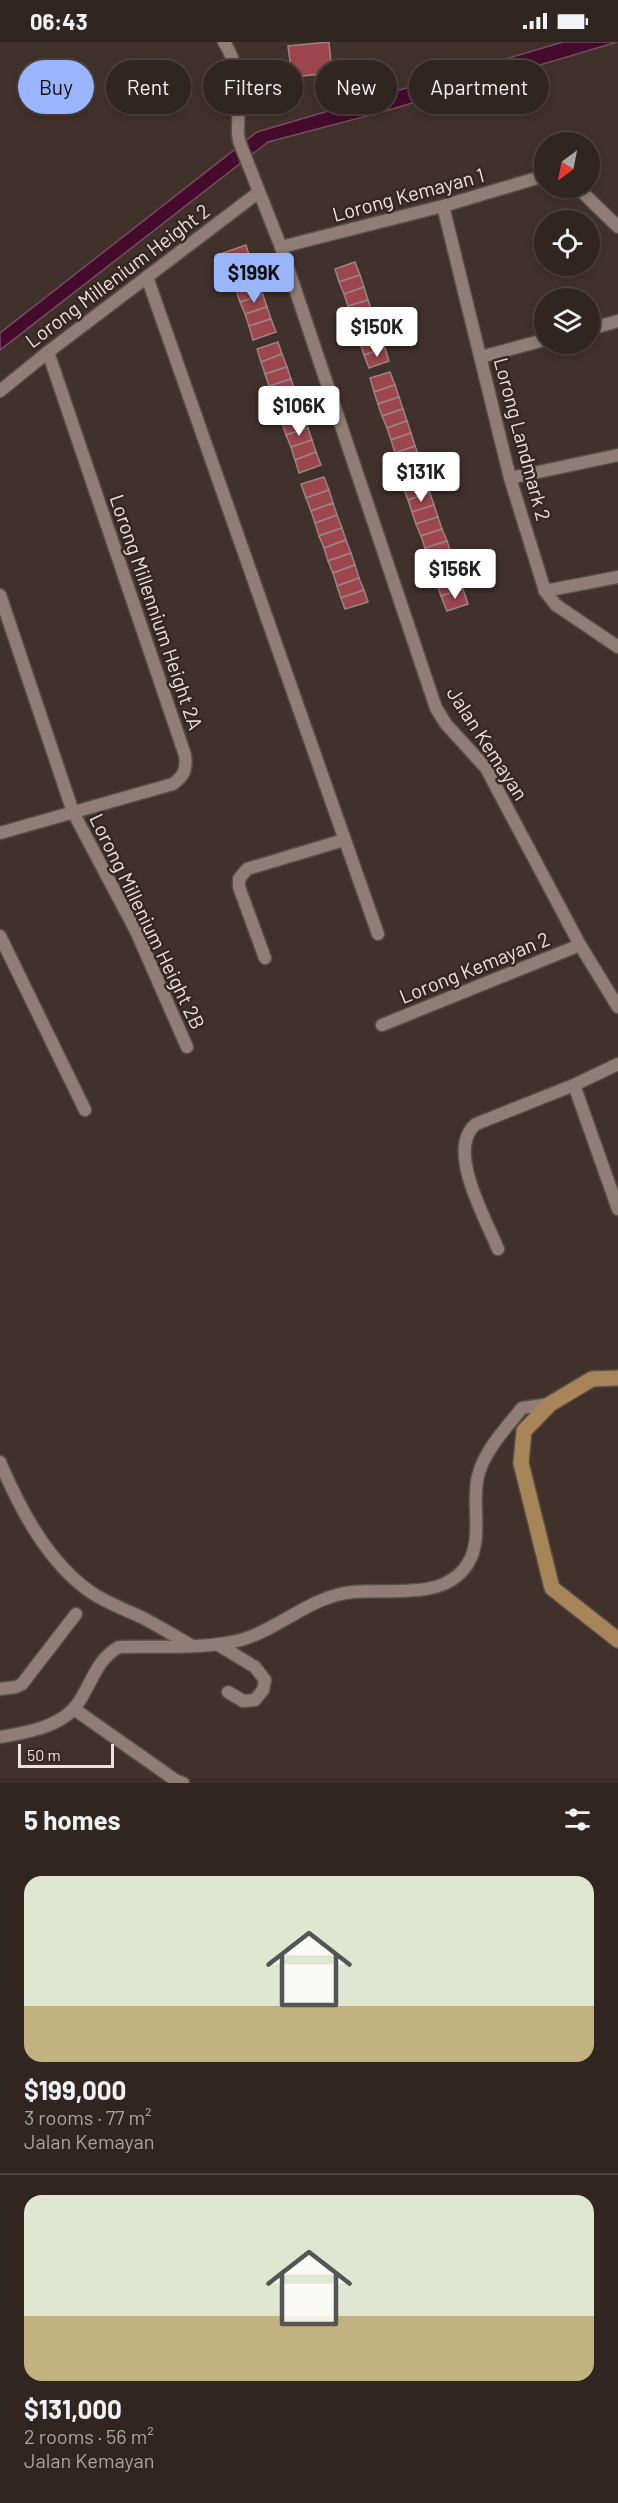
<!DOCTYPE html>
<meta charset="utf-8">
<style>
body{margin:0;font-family:Barlow,sans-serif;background:#392d29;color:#f1f3f6;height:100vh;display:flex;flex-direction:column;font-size:22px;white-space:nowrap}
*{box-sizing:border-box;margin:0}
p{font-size:20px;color:#a8a5a5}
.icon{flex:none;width:33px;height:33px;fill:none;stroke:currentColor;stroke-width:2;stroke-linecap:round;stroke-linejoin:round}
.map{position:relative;height:1741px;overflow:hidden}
.side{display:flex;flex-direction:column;background:#312520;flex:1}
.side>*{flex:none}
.banner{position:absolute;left:18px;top:18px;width:582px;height:54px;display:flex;gap:12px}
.needle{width:39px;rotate:212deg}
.tools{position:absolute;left:534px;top:90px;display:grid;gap:12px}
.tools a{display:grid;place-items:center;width:66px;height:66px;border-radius:50%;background:#312520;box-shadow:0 3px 9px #0003,0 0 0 2px #4c423e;font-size:30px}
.scale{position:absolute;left:18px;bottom:15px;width:96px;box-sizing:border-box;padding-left:6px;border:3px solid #ece2de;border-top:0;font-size:16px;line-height:21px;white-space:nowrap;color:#ece2de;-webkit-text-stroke:4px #362721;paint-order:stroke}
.price{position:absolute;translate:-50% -51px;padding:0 14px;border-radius:6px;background:#fff;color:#222;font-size:20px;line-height:39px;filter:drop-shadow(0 2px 3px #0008)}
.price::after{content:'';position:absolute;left:50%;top:36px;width:18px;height:14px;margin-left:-9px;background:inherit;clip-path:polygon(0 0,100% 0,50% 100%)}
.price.selected{background:#9ab5fd;color:#111}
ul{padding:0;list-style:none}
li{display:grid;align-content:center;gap:12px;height:318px;padding:0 24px}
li+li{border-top:2px solid #4c423e}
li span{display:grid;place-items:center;height:186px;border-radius:18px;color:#555}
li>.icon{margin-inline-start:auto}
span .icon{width:108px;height:108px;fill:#fffc;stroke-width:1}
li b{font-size:26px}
h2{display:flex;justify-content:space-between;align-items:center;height:72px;padding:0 24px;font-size:26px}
.chip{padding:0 21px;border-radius:27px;background:#312520;box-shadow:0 3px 9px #0003,0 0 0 2px #4c423e;font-size:21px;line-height:54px}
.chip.selected{background:#9ab5fd;color:#111}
.status{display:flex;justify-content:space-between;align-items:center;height:42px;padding:0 30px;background:#312520;direction:ltr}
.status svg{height:16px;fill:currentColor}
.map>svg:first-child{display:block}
.water{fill:#440b2c;stroke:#764c61;stroke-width:1.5}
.building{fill:#9e464e;stroke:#998484;stroke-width:1.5}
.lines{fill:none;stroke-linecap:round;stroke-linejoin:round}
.minor-casing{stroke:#5a4d48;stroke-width:15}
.secondary-casing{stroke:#5a4d48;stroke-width:18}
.minor{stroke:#907e76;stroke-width:12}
.secondary{stroke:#a88459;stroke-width:15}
.labels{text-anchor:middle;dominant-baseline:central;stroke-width:5;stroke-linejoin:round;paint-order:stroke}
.street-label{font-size:20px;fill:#ece2de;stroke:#362721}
</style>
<div class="status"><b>06:43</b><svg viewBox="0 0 49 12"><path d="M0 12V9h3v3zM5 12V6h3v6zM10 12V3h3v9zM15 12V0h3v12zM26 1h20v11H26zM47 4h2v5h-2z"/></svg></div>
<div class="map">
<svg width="618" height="1741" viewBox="0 0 618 1741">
<rect width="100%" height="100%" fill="#41312b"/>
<!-- water -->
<path class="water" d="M563 0H617L382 70 268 100 0 308V291L257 90Z"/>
<!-- building -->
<g class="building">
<path d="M329 0 332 31 292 35 288 4Z"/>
<path d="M246 203 250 216 228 224 223 211Z"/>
<path d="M250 216 255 228 232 236 228 224Z"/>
<path d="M355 220 360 233 339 240 335 227Z"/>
<path d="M255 228 259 241 236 248 232 236Z"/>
<path d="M360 233 364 245 344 252 339 240Z"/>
<path d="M259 241 263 253 240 260 236 248Z"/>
<path d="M364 245 368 258 348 264 344 252Z"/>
<path d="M263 253 267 265 245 272 240 260Z"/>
<path d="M368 258 372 270 352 276 348 264Z"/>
<path d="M267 265 271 277 249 284 245 272Z"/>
<path d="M372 270 376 282 356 289 352 276Z"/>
<path d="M271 277 276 290 253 298 249 284Z"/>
<path d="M376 282 381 294 360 301 356 289Z"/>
<path d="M381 294 385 306 364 313 360 301Z"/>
<path d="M278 300 282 312 261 320 257 307Z"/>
<path d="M385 306 389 319 369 326 364 313Z"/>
<path d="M282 312 287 325 265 332 261 320Z"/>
<path d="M287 325 291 337 269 344 265 332Z"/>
<path d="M390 330 395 343 374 350 370 336Z"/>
<path d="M291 337 295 349 274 356 269 344Z"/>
<path d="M395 343 399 355 378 362 374 350Z"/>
<path d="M295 349 299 361 278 369 274 356Z"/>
<path d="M399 355 403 367 382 374 378 362Z"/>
<path d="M299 361 304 374 282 381 278 369Z"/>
<path d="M403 367 407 379 387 386 382 374Z"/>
<path d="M304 374 308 386 286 393 282 381Z"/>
<path d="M407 379 411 391 391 398 387 386Z"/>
<path d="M308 386 312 398 291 405 286 393Z"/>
<path d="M411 391 415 404 395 411 391 398Z"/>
<path d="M312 398 316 410 295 418 291 405Z"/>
<path d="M415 404 420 416 399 423 395 411Z"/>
<path d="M316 410 321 423 299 431 295 418Z"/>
<path d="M420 416 424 429 404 436 399 423Z"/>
<path d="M324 435 329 448 306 456 301 442Z"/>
<path d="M425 438 430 451 408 458 403 445Z"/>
<path d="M329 448 333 461 311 469 306 456Z"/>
<path d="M430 451 434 463 412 470 408 458Z"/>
<path d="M333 461 337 473 315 481 311 469Z"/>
<path d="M434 463 438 475 416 482 412 470Z"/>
<path d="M337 473 342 486 319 494 315 481Z"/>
<path d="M438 475 442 487 421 494 416 482Z"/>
<path d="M342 486 346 498 324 506 319 494Z"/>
<path d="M442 487 447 499 425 506 421 494Z"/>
<path d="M346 498 351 511 328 519 324 506Z"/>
<path d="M447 499 451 511 429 518 425 506Z"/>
<path d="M351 511 355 523 333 531 328 519Z"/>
<path d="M451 511 455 523 433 530 429 518Z"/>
<path d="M355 523 359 536 337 544 333 531Z"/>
<path d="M455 523 459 535 437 542 433 530Z"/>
<path d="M459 535 463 547 441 554 437 542Z"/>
<path d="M359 536 364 548 341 556 337 544Z"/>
<path d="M463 547 468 562 447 569 441 554Z"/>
<path d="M364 548 368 560 345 567 341 556Z"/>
</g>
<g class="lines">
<defs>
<g id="minor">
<path d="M224 0C244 32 238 56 238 92L239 99 281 205 436 666 446 682 486 726 580 903 618 965"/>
<path d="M578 146 618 185"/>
<path d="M443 164 510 436 545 549 556 563 618 605"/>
<path d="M281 205 443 164 544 134"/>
<path d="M147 235 378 892"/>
<path d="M590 287 618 279"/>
<path d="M481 315 544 298"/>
<path d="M0 349 48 310 259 150"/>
<path d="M510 436 618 413"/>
<path d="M545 549 618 535"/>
<path d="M0 553 73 770 136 889 187 1005"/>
<path d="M0 791 173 742C184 734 187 727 185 713L48 310"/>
<path d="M0 894 85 1068"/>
<path d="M265 916 239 845V837L247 827 344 798"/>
<path d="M382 983 580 903"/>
<path d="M574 1043 618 1167"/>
<path d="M498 1207C486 1177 445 1107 476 1082L574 1043 618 1022"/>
<path d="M0 1420C20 1467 48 1521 92 1551 107 1561 124 1567 141 1575 157 1583 173 1593 189 1602"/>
<path d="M217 1602 255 1625 265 1638 263 1648 255 1658 243 1659 228 1650"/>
<path d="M0 1647 16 1645 22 1642 76 1572"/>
<path d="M74 1667 175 1738 183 1741"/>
<path d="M0 1695C25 1691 60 1685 76 1664 91 1644 96 1617 119 1605 155 1604 197 1607 232 1600 275 1592 308 1554 353 1550 389 1546 443 1559 467 1523 484 1498 471 1462 478 1434 484 1409 506 1386 522 1366L550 1362"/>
</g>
<path id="secondary" d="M618 1336 592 1337 550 1362 524 1389 521 1421 552 1546 618 1598"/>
</defs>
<!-- minor casing -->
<use href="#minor" class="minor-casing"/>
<!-- secondary casing -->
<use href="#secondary" class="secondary-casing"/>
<!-- minor -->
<use href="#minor" class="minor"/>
<!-- secondary -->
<use href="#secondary" class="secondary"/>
</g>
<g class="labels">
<!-- street labels -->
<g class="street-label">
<text transform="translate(408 152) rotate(-15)">Lorong Kemayan 1</text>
<text transform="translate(117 233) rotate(-37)">Lorong Millenium Height 2</text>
<text transform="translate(523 397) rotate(75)">Lorong Landmark 2</text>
<text transform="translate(157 570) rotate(71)">Lorong Millennium Height 2A</text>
<text transform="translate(488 701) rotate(57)">Jalan Kemayan</text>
<text transform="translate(148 879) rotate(64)">Lorong Millenium Height 2B</text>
<text transform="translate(474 925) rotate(-22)">Lorong Kemayan 2</text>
</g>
</g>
</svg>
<div class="tools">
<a><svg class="needle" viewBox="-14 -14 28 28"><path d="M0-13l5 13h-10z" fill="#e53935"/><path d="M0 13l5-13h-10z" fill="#a8a5a5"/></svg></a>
<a><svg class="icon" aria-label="locate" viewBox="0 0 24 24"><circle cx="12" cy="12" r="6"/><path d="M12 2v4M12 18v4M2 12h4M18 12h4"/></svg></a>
<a><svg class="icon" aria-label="layers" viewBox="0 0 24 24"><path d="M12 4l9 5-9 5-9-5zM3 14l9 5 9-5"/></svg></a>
</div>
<div class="scale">50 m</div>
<b class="price selected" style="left:254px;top:262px">$199K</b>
<b class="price" style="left:377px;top:316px">$150K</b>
<b class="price" style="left:299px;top:395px">$106K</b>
<b class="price" style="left:421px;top:461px">$131K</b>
<b class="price" style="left:455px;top:558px">$156K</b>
<div class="banner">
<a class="chip selected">Buy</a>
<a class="chip">Rent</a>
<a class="chip">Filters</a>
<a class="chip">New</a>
<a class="chip">Apartment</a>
</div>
</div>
<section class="side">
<h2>5 homes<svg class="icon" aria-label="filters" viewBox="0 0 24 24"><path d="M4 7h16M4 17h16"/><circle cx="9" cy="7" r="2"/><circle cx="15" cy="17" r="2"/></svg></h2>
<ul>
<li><span style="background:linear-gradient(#dfe7d0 70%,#c2b280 0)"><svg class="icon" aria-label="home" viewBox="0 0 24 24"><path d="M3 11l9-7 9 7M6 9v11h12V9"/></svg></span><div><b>$199,000</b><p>3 rooms · 77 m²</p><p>Jalan Kemayan</p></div></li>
<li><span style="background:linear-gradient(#dfe7d0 65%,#c2b280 0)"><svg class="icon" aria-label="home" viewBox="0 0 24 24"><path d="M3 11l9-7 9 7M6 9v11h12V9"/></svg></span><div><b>$131,000</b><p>2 rooms · 56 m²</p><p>Jalan Kemayan</p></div></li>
</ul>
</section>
